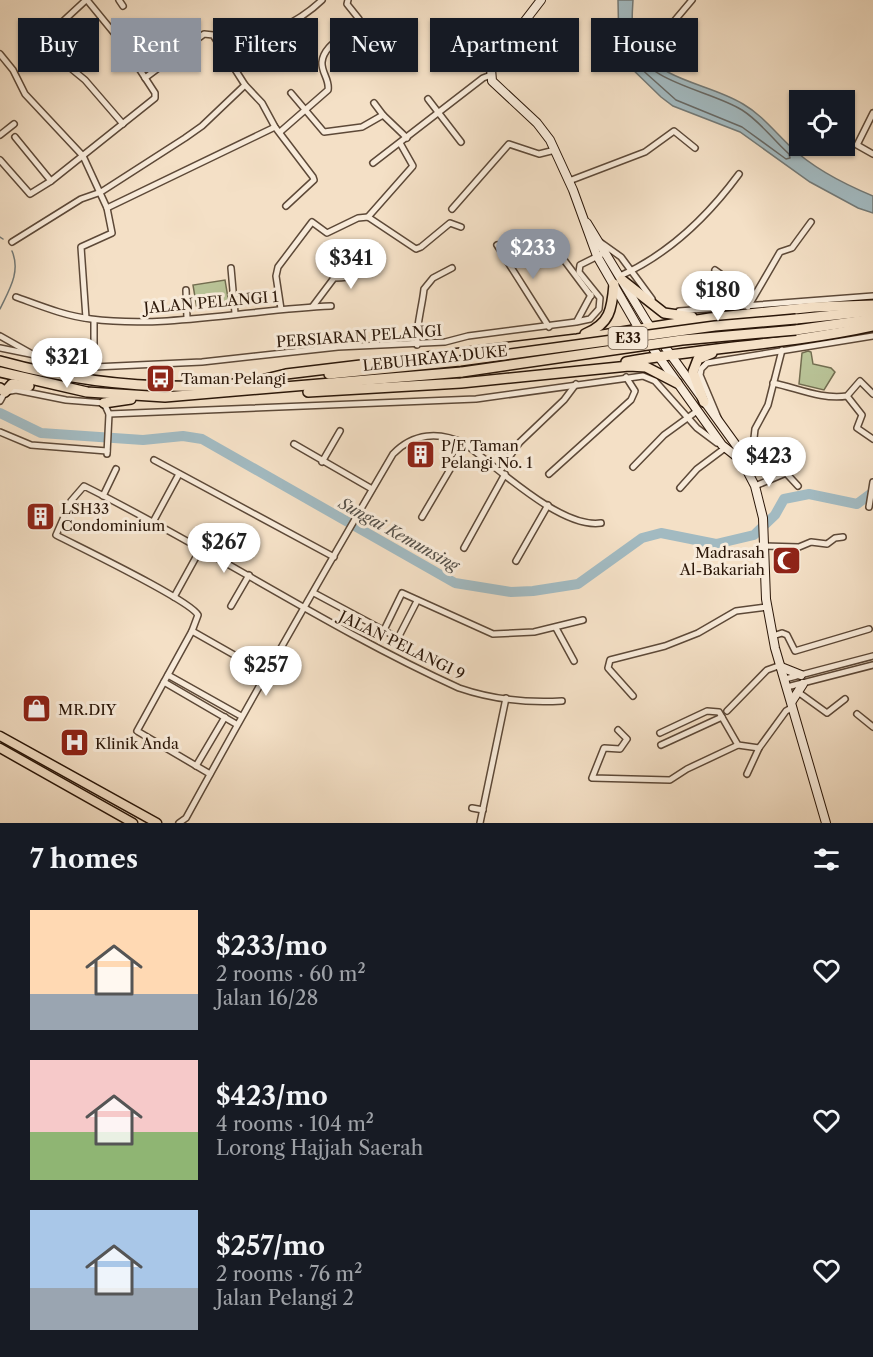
<!DOCTYPE html>
<meta charset="utf-8">
<style>
body{margin:0;font-family:"Libre Caslon Text",serif;background:#242831;color:#f1f3f6;height:100vh;display:flex;flex-direction:column;font-size:22px;white-space:nowrap}
*{box-sizing:border-box;margin:0}
p{font-size:20px;color:#9ea1a6}
.icon{flex:none;width:33px;height:33px;fill:none;stroke:currentColor;stroke-width:2;stroke-linecap:round;stroke-linejoin:round}
.map{position:relative;height:823px;overflow:hidden}
.sheet{display:flex;flex-direction:column;background:#171b24;flex:1}
.sheet>*{flex:none}
.guide{position:absolute;left:18px;top:18px;width:837px;height:54px;display:flex;gap:12px}
.controls{position:absolute;left:789px;top:90px;display:grid;gap:12px}
.controls a{display:grid;place-items:center;width:66px;height:66px;border-radius:0px;background:#171b24;box-shadow:0 2px 4px #0004;font-size:30px}
.price{position:absolute;translate:-50% -51px;padding:0 14px;border-radius:21px;background:#fff;color:#222;font-size:20px;line-height:39px;filter:drop-shadow(0 2px 3px #0008)}
.price::after{content:'';position:absolute;left:50%;top:36px;width:18px;height:14px;margin-left:-9px;background:inherit;clip-path:polygon(0 0,100% 0,50% 100%)}
.price.active{background:#8c9099;color:#fff}
ul{padding:0;list-style:none}
li{display:flex;align-items:center;gap:18px;height:150px;padding:0 30px}
li span{display:grid;place-items:center;flex:none;width:168px;height:120px;border-radius:0px;color:#555}
li>.icon{margin-inline-start:auto}
span .icon{width:72px;height:72px;fill:#fffc;stroke-width:1}
li b{font-size:26px}
h2{display:flex;justify-content:space-between;align-items:center;height:72px;padding:0 30px;font-size:26px}
.pill{padding:0 21px;border-radius:0px;background:#171b24;box-shadow:0 2px 4px #0004;font-size:21px;line-height:54px}
.pill.active{background:#8c9099;color:#fff}
.map>svg:first-child{display:block}
.green{fill:#b9c397;stroke:#726d50;stroke-width:1.5}
.water{fill:#a2bac1;stroke:#727977;stroke-width:1.5}
.lines{fill:none;stroke-linecap:round;stroke-linejoin:round}
.shore{stroke:#666865;stroke-width:1.5}
.stream{stroke:#727977;stroke-width:1.5}
.river{stroke:#a2bac1;stroke-width:10}
.street-casing{stroke:#5d4938;stroke-width:8}
.secondary-casing{stroke:#2b1709;stroke-width:10}
.primary-casing{stroke:#2b1709;stroke-width:11}
.highway-casing{stroke:#2b1709;stroke-width:12}
.street{stroke:#f8ebda;stroke-width:5}
.secondary{stroke:#f8ebda;stroke-width:8}
.primary{stroke:#f4e0c6;stroke-width:8}
.highway{stroke:#f4e0c6;stroke-width:9}
.highway-bridge-casing{stroke:#2b1709;stroke-width:12;stroke-linecap:butt}
.highway-bridge{stroke:#f4e0c6;stroke-width:9}
.labels{text-anchor:middle;dominant-baseline:central;stroke-width:6;stroke-linejoin:round;paint-order:stroke}
.shield{fill:#f8ebda;stroke:#685748;stroke-width:1.5}
.shield-label{font-size:14px;font-weight:bold;fill:#2b1709}
.street-label{font-size:15px;fill:#2b1709;stroke:#f8ebda}
.poi-label{font-size:15px;fill:#2b1709;stroke:#f8ebda;text-anchor:start}
.water-label{font-size:16px;font-style:italic;fill:#555049;stroke:#f8ebda}
</style>
<div class="map">
<svg width="873" height="823" viewBox="0 0 873 823">
<rect width="100%" height="100%" fill="#f4e0c6"/>
<filter id="stains"><feTurbulence type="fractalNoise" baseFrequency=".00333" numOctaves="4"/><feColorMatrix values="0 0 0 0 .2 0 0 0 0 .09 0 0 0 0 .02 0 0 0 .5 -.17"/></filter>
<radialGradient id="worn" r=".72"><stop offset=".6" stop-color="#630" stop-opacity="0"/><stop offset="1" stop-color="#630" stop-opacity=".3"/></radialGradient>
<!-- green -->
<g class="green">
<path d="M225 280 229 304 197 309 193 285Z"/>
<path d="M808 351 811 352 813 364 831 368 835 372 824 390 799 384 802 353Z"/>
</g>
<!-- water -->
<path class="water" d="M618 0H633C632 16 630 36 640 49 665 82 710 84 743 104 762 115 775 132 791 147 814 169 844 184 873 196V213L858 208 810 182 740 132 673 106 661 97 624 61 619 50Z"/>
<g class="lines">
<!-- shore -->
<path class="shore" d="M630 43C649 85 708 89 742 110 761 122 773 140 789 154L790 158 786 159 742 127 676 100 629 58 625 45Z"/>
<!-- stream -->
<g class="stream">
<path d="M0 237 3 239"/>
<path d="M0 309C9 290 21 272 12 251"/>
</g>
<!-- river -->
<path class="river" d="M0 413 41 433 143 440 183 436 202 439 455 583 511 592 533 591 578 584 642 538 661 533 716 544 754 535 775 515 784 499 809 494 857 504 873 492"/>
<defs>
<g id="street">
<path d="M119 0 123 6"/>
<path d="M659 39 692 0"/>
<path d="M32 50 86 0"/>
<path d="M0 54 13 70 25 94 83 156 107 208 112 233 81 247 86 318"/>
<path d="M68 66 85 80 123 124"/>
<path d="M145 78 204 34 213 35 222 49"/>
<path d="M291 93 324 132 362 127 383 115 407 138"/>
<path d="M428 99 461 142"/>
<path d="M374 103 383 115"/>
<path d="M873 113 857 145 873 154"/>
<path d="M280 132 328 90C330 80 321 72 322 62 324 43 350 35 359 19L347 4 348 0"/>
<path d="M0 135 14 124"/>
<path d="M15 137 51 181"/>
<path d="M0 160 30 194 51 181 155 98V93L123 44 87 0"/>
<path d="M373 163 483 78 491 75"/>
<path d="M569 181 645 152 674 131 695 148"/>
<path d="M286 206 314 180 313 177 275 127 262 103 245 85 222 49C259 37 293 28 322 0"/>
<path d="M107 208 275 127"/>
<path d="M452 209 509 144 539 154 555 150"/>
<path d="M368 217 413 166 400 143"/>
<path d="M12 242 81 199 101 192 185 138 202 126 245 85"/>
<path d="M600 242 621 257 652 299"/>
<path d="M497 245 549 327"/>
<path d="M564 260 591 296"/>
<path d="M231 268 235 313"/>
<path d="M715 270 753 297"/>
<path d="M620 276C669 254 708 216 739 174"/>
<path d="M186 290 187 318"/>
<path d="M16 297C41 306 65 316 91 319 168 329 253 309 331 306"/>
<path d="M313 306 334 278C357 278 359 274 375 258"/>
<path d="M748 307 780 252 792 248 811 222"/>
<path d="M281 309 276 276 278 267 312 222 327 233 358 218 368 217 416 249 421 247 450 223 461 227"/>
<path d="M679 311 873 296"/>
<path d="M94 320V367"/>
<path d="M577 321 591 295"/>
<path d="M0 336 32 354"/>
<path d="M417 345C416 325 422 308 424 289L433 278 452 268"/>
<path d="M0 348 94 367 202 362 338 347 445 342 468 336 576 322 590 319 599 309 600 298 579 272 580 265 606 252"/>
<path d="M773 383C797 388 822 400 847 396L860 381 873 394"/>
<path d="M847 396 862 415 857 428 873 439"/>
<path d="M0 401 5 392 16 390 66 400 104 403 109 414 107 454"/>
<path d="M109 414 476 399 643 376 655 381 697 428 717 443"/>
<path d="M719 420 700 375 701 369 707 363 873 336"/>
<path d="M0 432 31 445 107 451"/>
<path d="M294 444 372 489"/>
<path d="M154 460 334 557"/>
<path d="M742 461 753 447 755 429 768 405 782 350"/>
<path d="M322 462 340 431"/>
<path d="M633 467 664 435 697 411"/>
<path d="M500 470 520 442 564 400 576 384"/>
<path d="M549 474 631 400 635 391 626 377"/>
<path d="M755 486 786 473 798 486"/>
<path d="M680 488 697 469 725 448"/>
<path d="M103 496 116 469"/>
<path d="M869 507 873 482"/>
<path d="M422 517 465 444"/>
<path d="M153 522 179 474"/>
<path d="M764 546 799 547 811 542 827 544 835 538 843 537"/>
<path d="M464 548 505 474"/>
<path d="M516 561 548 505"/>
<path d="M314 593 398 638 417 601"/>
<path d="M174 597 201 548"/>
<path d="M231 606 249 575"/>
<path d="M556 628 574 661"/>
<path d="M384 630 402 593 493 634 534 632 583 620"/>
<path d="M192 631 266 673"/>
<path d="M773 636 782 633 787 635 795 651 869 629"/>
<path d="M168 675 241 716"/>
<path d="M785 679 873 656"/>
<path d="M164 682 236 724"/>
<path d="M787 687 873 665"/>
<path d="M798 692 827 713 845 699"/>
<path d="M633 696 608 668 610 660 665 646 698 633 736 611 767 607"/>
<path d="M727 711 767 670 781 665"/>
<path d="M857 714 873 727"/>
<path d="M618 730 627 739 620 749 604 748 592 778 670 780 687 769 738 745"/>
<path d="M660 733 707 711 719 712 738 745 759 748"/>
<path d="M661 745 722 717"/>
<path d="M196 766 225 717"/>
<path d="M210 774 137 731 192 631 198 615C190 600 79 547 56 535L71 501 84 486C211 549 329 629 459 688 491 699 528 703 562 701"/>
<path d="M747 774 759 748 786 711 793 707"/>
<path d="M472 808 483 810"/>
<path d="M179 823 186 818C253 696 322 575 393 454 413 433 439 431 465 444 497 467 561 529 601 523"/>
<path d="M480 823 506 698"/>
</g>
<g id="secondary">
<path d="M541 0 494 61 491 68 492 81 537 123 550 140 573 190 597 256 639 329 722 445 742 461"/>
<path d="M587 223 647 322 741 452 742 461 755 486 763 518 766 599 775 648 826 823"/>
<path d="M781 667 801 675"/>
<path d="M792 701 803 684"/>
</g>
<g id="primary">
<path d="M0 736 157 823"/>
<path d="M0 748 133 823"/>
</g>
<g id="highway">
<path d="M622 280 664 313 692 317"/>
<path d="M796 319 873 311"/>
<path d="M796 330 873 319"/>
<path d="M585 334C610 324 612 309 614 284"/>
<path d="M0 361C84 384 169 392 256 382"/>
<path d="M626 362C708 347 792 344 873 326"/>
<path d="M0 372 87 392 165 397 462 372"/>
<path d="M329 374 460 361"/>
<path d="M250 383 286 374 577 339 710 318 814 307 873 305"/>
<path d="M0 388 5 392 12 384 29 386"/>
<path d="M308 392 461 383 629 366 646 367 677 383"/>
<path d="M704 402 693 372 698 359 712 353"/>
<path d="M104 403 131 399"/>
</g>
</defs>
<!-- street casing -->
<use href="#street" class="street-casing"/>
<!-- secondary casing -->
<use href="#secondary" class="secondary-casing"/>
<!-- primary casing -->
<use href="#primary" class="primary-casing"/>
<!-- highway casing -->
<use href="#highway" class="highway-casing"/>
<!-- street -->
<use href="#street" class="street"/>
<!-- secondary -->
<use href="#secondary" class="secondary"/>
<!-- primary -->
<use href="#primary" class="primary"/>
<!-- highway -->
<use href="#highway" class="highway"/>
<defs>
<g id="highway-bridge">
<path d="M460 361 715 326 796 319"/>
<path d="M462 372 682 340 796 330"/>
</g>
</defs>
<!-- highway-bridge casing -->
<use href="#highway-bridge" class="highway-bridge-casing"/>
<!-- highway-bridge -->
<use href="#highway-bridge" class="highway-bridge"/>
</g>
<!-- icons -->
<defs>
<symbol id="bus-square" viewBox="-11 -11 22 22"><rect x="-9" y="-9" width="18" height="18" rx="4" fill="#8f2418" stroke="#f8ebda"/><path d="M-5-6H5V4H4V6H2V4H-2V6H-4V4H-5ZM-3.5-4V0h7V-4ZM-3.5 1.2v1.5H-2V1.2ZM2 1.2v1.5H3.5V1.2Z" fill="#fff"/></symbol>
<symbol id="building-square" viewBox="-11 -11 22 22"><rect x="-9" y="-9" width="18" height="18" rx="4" fill="#8f2418" stroke="#f8ebda"/><path d="M-4-6H4V6H1V3H-1V6H-4ZM-2.5-4.3h1.7v1.8h-1.7ZM.8-4.3h1.7v1.8H.8ZM-2.5-1h1.7V.8h-1.7ZM.8-1h1.7V.8H.8Z" fill="#fff"/></symbol>
<symbol id="mosque-square" viewBox="-11 -11 22 22"><rect x="-9" y="-9" width="18" height="18" rx="4" fill="#8f2418" stroke="#f8ebda"/><path d="M3.5-4.9A6 6 0 1 0 3.5 4.9A5 5 0 1 1 3.5-4.9Z" fill="#fff"/></symbol>
<symbol id="shop-square" viewBox="-11 -11 22 22"><rect x="-9" y="-9" width="18" height="18" rx="4" fill="#8f2418" stroke="#f8ebda"/><path d="M-5-2.5h2.3a2.7 3.5 0 0 1 5.4 0H5L5.5 6h-11ZM-1.5-2.5h3a1.5 2.3 0 0 0-3 0Z" fill="#fff"/></symbol>
<symbol id="hospital-square" viewBox="-11 -11 22 22"><rect x="-9" y="-9" width="18" height="18" rx="4" fill="#8f2418" stroke="#f8ebda"/><path d="M-5-5h3v3.5h4V-5h3V5h-3V1.5h-4V5h-3Z" fill="#fff"/></symbol>
</defs>
<g fill-rule="evenodd">
<use href="#bus-square" x="144" y="362" width="33" height="33"/>
<use href="#building-square" x="404" y="438" width="33" height="33"/>
<use href="#building-square" x="24" y="500" width="33" height="33"/>
<use href="#mosque-square" x="770" y="544" width="33" height="33"/>
<use href="#shop-square" x="20" y="692" width="33" height="33"/>
<use href="#hospital-square" x="58" y="726" width="33" height="33"/>
</g>
<g class="labels">
<!-- shield labels -->
<rect class="shield" x="608.5" y="327" width="39" height="22" rx="4.5"/>
<g class="shield-label">
<text x="628" y="338">E33</text>
</g>
<!-- street labels -->
<g class="street-label">
<text transform="translate(211 302) rotate(-5)">JALAN PELANGI 1</text>
<text transform="translate(359 336) rotate(-4)">PERSIARAN PELANGI</text>
<text transform="translate(435 358) rotate(-6)">LEBUHRAYA DUKE</text>
<text transform="translate(402 645) rotate(26)">JALAN PELANGI 9</text>
</g>
<!-- poi labels -->
<g class="poi-label">
<text x="181" y="378">Taman Pelangi</text>
<text x="441" y="445">P/E Taman<tspan x="441" dy="17">Pelangi No. 1</tspan></text>
<text x="61" y="508">LSH33<tspan x="61" dy="17">Condominium</tspan></text>
<text x="765" y="552" text-anchor="end">Madrasah<tspan x="765" dy="17">Al-Bakariah</tspan></text>
<text x="58" y="709">MR.DIY</text>
<text x="95" y="743">Klinik Anda</text>
</g>
<!-- water labels -->
<g class="water-label">
<text transform="translate(399 534) rotate(29)">Sungai Kemunsing</text>
</g>
</g>
<rect width="100%" height="100%" filter="url(#stains)"/>
<rect width="100%" height="100%" fill="url(#worn)"/>
</svg>
<div class="controls">
<a><svg class="icon" aria-label="locate" viewBox="0 0 24 24"><circle cx="12" cy="12" r="6"/><path d="M12 2v4M12 18v4M2 12h4M18 12h4"/></svg></a>
</div>
<b class="price active" style="left:533px;top:280px">$233</b>
<b class="price" style="left:351px;top:290px">$341</b>
<b class="price" style="left:718px;top:322px">$180</b>
<b class="price" style="left:67px;top:389px">$321</b>
<b class="price" style="left:769px;top:488px">$423</b>
<b class="price" style="left:224px;top:574px">$267</b>
<b class="price" style="left:266px;top:697px">$257</b>
<div class="guide">
<a class="pill">Buy</a>
<a class="pill active">Rent</a>
<a class="pill">Filters</a>
<a class="pill">New</a>
<a class="pill">Apartment</a>
<a class="pill">House</a>
</div>
</div>
<section class="sheet">
<h2>7 homes<svg class="icon" aria-label="filters" viewBox="0 0 24 24"><path d="M4 7h16M4 17h16"/><circle cx="9" cy="7" r="2"/><circle cx="15" cy="17" r="2"/></svg></h2>
<ul>
<li><span style="background:linear-gradient(#ffd9b3 70%,#9aa5b1 0)"><svg class="icon" aria-label="home" viewBox="0 0 24 24"><path d="M3 11l9-7 9 7M6 9v11h12V9"/></svg></span><div><b>$233/mo</b><p>2 rooms · 60 m²</p><p>Jalan 16/28</p></div><svg class="icon" aria-label="heart" viewBox="0 0 24 24"><path d="M12 20l-8-8c-3-5 5-10 8-4 3-6 11-1 8 4z"/></svg></li>
<li><span style="background:linear-gradient(#f6c9c9 60%,#8fb573 0)"><svg class="icon" aria-label="home" viewBox="0 0 24 24"><path d="M3 11l9-7 9 7M6 9v11h12V9"/></svg></span><div><b>$423/mo</b><p>4 rooms · 104 m²</p><p>Lorong Hajjah Saerah</p></div><svg class="icon" aria-label="heart" viewBox="0 0 24 24"><path d="M12 20l-8-8c-3-5 5-10 8-4 3-6 11-1 8 4z"/></svg></li>
<li><span style="background:linear-gradient(#a9c7e8 65%,#9aa5b1 0)"><svg class="icon" aria-label="home" viewBox="0 0 24 24"><path d="M3 11l9-7 9 7M6 9v11h12V9"/></svg></span><div><b>$257/mo</b><p>2 rooms · 76 m²</p><p>Jalan Pelangi 2</p></div><svg class="icon" aria-label="heart" viewBox="0 0 24 24"><path d="M12 20l-8-8c-3-5 5-10 8-4 3-6 11-1 8 4z"/></svg></li>
</ul>
</section>
